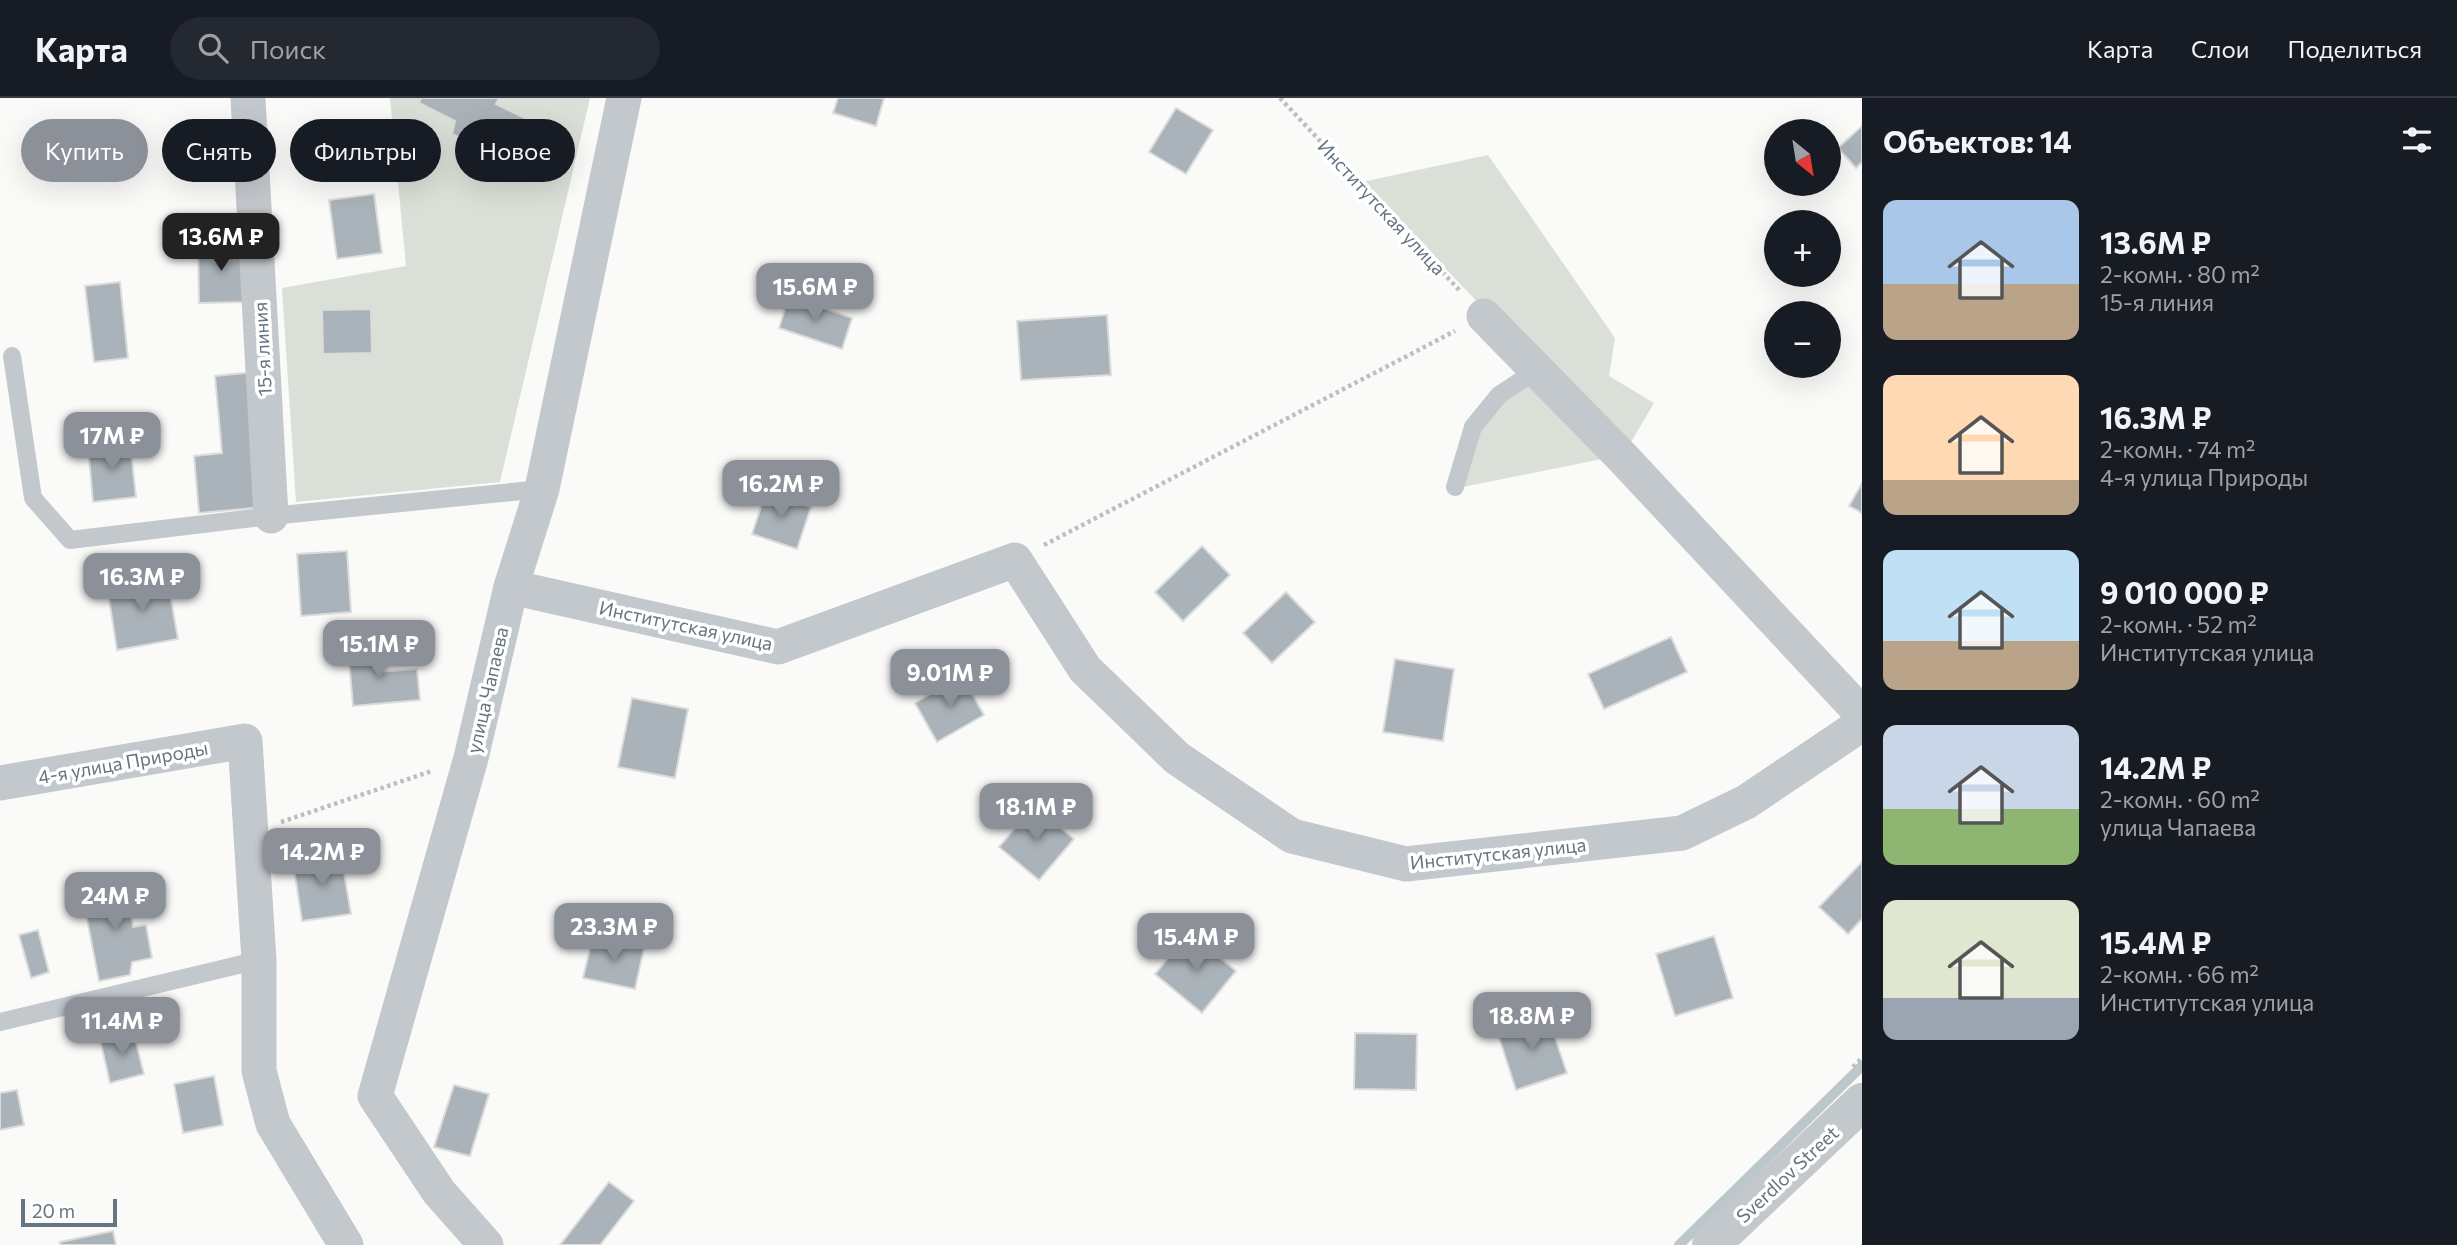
<!DOCTYPE html>
<html lang="ru">
<meta charset="utf-8">
<style>
body{margin:0;font-family:Commissioner,sans-serif;background:#242831;color:#f1f3f6;height:100vh;display:flex;flex-direction:column;font-size:26px;white-space:nowrap}
*{box-sizing:border-box;margin:0}
p{font-size:23px;color:#9ea1a6}
.icon{flex:none;width:38px;height:38px;fill:none;stroke:currentColor;stroke-width:2;stroke-linecap:round;stroke-linejoin:round}
.map{position:relative;flex:1;overflow:hidden}
.details{display:flex;flex-direction:column;background:#171b24;width:595px}
.details>*{flex:none}
.banner{position:absolute;left:21px;top:21px;width:665px;height:63px;display:flex;gap:14px}
.needle{width:46px;rotate:150deg}
.buttons{position:absolute;left:1764px;top:21px;display:grid;gap:14px}
.buttons a{display:grid;place-items:center;width:77px;height:77px;border-radius:50%;background:#171b24;box-shadow:0 7px 28px #0002;font-size:35px}
.scale{position:absolute;left:21px;bottom:18px;width:96px;box-sizing:border-box;padding-left:7px;border:4px solid #657683;border-top:0;font-size:19px;line-height:24px;white-space:nowrap;color:#657683;-webkit-text-stroke:5px #fff;paint-order:stroke}
.price{position:absolute;translate:-50% -60px;padding:0 16px;border-radius:14px;background:#8c9099;color:#fff;font-size:23px;line-height:46px;filter:drop-shadow(0 2px 4px #0008)}
.price::after{content:'';position:absolute;left:50%;top:42px;width:21px;height:16px;margin-left:-10px;background:inherit;clip-path:polygon(0 0,100% 0,50% 100%)}
.price.active{background:#222;color:#fff}
ul{padding:0;list-style:none}
li{display:flex;align-items:center;gap:21px;height:175px;padding:0 21px}
li span{display:grid;place-items:center;flex:none;width:196px;height:140px;border-radius:14px;color:#555}
li>.icon{margin-inline-start:auto}
span .icon{width:84px;height:84px;fill:#fffc;stroke-width:1}
li b{font-size:30px}
h2{display:flex;justify-content:space-between;align-items:center;height:84px;padding:0 21px;font-size:30px}
.pill{padding:0 24px;border-radius:32px;background:#171b24;box-shadow:0 7px 28px #0002;font-size:24px;line-height:63px}
.pill.active{background:#8c9099;color:#fff}
header{display:flex;align-items:center;gap:42px;box-sizing:border-box;height:98px;padding:0 35px;background:#171b24;border-bottom:2px solid #363941}
header strong{font-size:33px}
nav{display:flex;gap:38px;margin-inline-start:auto;font-size:24px}
.search{width:490px;height:63px;background:#242831;display:flex;align-items:center;gap:18px;box-sizing:border-box;padding:0 24px;border-radius:38px;color:#9ea1a6;font-size:26px}
main{display:flex;flex:1;min-height:0}
.map>svg:first-child{display:block}
.green{fill:#dadfd7}
.lines{fill:none;stroke-linecap:round;stroke-linejoin:round}
.stream{stroke:#bbc7cb;stroke-width:10}
.building{fill:#aab3b9;stroke:#dcdcda;stroke-width:2}
.path{stroke:#bbbfc2;stroke-width:4.5;stroke-dasharray:3.5 3.5;stroke-linecap:butt}
.service{stroke:#c3c8cc;stroke-width:18}
.minor{stroke:#c3c8cc;stroke-width:35}
.tertiary{stroke:#c3c8cc;stroke-width:38}
.labels{text-anchor:middle;dominant-baseline:central;stroke-width:7;stroke-linejoin:round;paint-order:stroke}
.street-label{font-size:19px;fill:#657683;stroke:#fff}
</style>
<header>
<strong>Карта</strong>
<div class="search"><svg class="icon" aria-label="search" viewBox="0 0 24 24"><circle cx="10" cy="10" r="6"/><path d="M15 15l6 6"/></svg>Поиск</div>
<nav><a>Карта</a><a>Слои</a><a>Поделиться</a></nav>
</header>
<main>
<div class="map">
<svg width="1862" height="1147" viewBox="0 0 1862 1147">
<rect width="100%" height="100%" fill="#fafaf8"/>
<!-- green -->
<g class="green">
<path d="M390 0H590L500 384 296 404 282 190 406 168Z"/>
<path d="M1488 57 1615 240 1609 278 1654 305 1624 356 1362 84Z"/>
<path d="M1537 276 1617 358 1458 390 1475 332 1501 299Z"/>
</g>
<g class="lines">
<!-- stream -->
<path class="stream" d="M1679 1147 1862 968"/>
</g>
<!-- building -->
<g class="building">
<path d="M421 0H499L496 6 527 21 513 50 478 33 472 46 452 36 455 23 419 5Z"/>
<path d="M838 0H884L876 28 833 15Z"/>
<path d="M1176 10 1213 32 1186 76 1149 54Z"/>
<path d="M1862 28V64L1856 70 1838 50Z"/>
<path d="M374 96 382 155 337 161 329 102Z"/>
<path d="M243 145 245 204 199 205 198 146Z"/>
<path d="M120 184 128 260 94 264 85 188Z"/>
<path d="M789 198 852 220 842 251 779 230Z"/>
<path d="M371 211 372 255 323 256 322 212Z"/>
<path d="M1107 217 1111 277 1021 282 1017 223Z"/>
<path d="M254 274 265 409 199 415 194 358 222 355 215 278Z"/>
<path d="M130 344 136 399 93 404 88 349Z"/>
<path d="M1862 385V415L1849 408Z"/>
<path d="M766 394 811 409 797 451 752 436Z"/>
<path d="M1202 448 1230 477 1183 523 1155 494Z"/>
<path d="M347 453 351 514 301 518 297 456Z"/>
<path d="M167 478 178 541 117 552 107 488Z"/>
<path d="M1286 494 1315 524 1272 565 1243 535Z"/>
<path d="M1671 539 1687 574 1604 611 1588 576Z"/>
<path d="M377 548 379 574 417 571 420 602 353 608 348 551Z"/>
<path d="M1395 561 1454 571 1443 643 1383 634Z"/>
<path d="M962 578 984 617 937 644 915 605Z"/>
<path d="M632 600 688 611 675 680 618 669Z"/>
<path d="M1034 708 1074 741 1039 782 999 749Z"/>
<path d="M341 757 351 816 302 823 293 764Z"/>
<path d="M1862 764V821L1848 836 1819 809Z"/>
<path d="M138 784 140 792 127 794 133 829 146 827 152 860 132 864 130 877 99 883 82 795Z"/>
<path d="M38 832 49 874 31 880 19 837Z"/>
<path d="M1189 835 1236 873 1202 915 1155 876Z"/>
<path d="M593 838 644 850 635 891 583 880Z"/>
<path d="M1714 838 1733 900 1675 918 1656 856Z"/>
<path d="M1547 916 1567 975 1516 992 1497 933Z"/>
<path d="M133 933 144 976 110 985 100 941Z"/>
<path d="M1355 935 1417 936 1416 992 1354 991Z"/>
<path d="M214 978 223 1027 183 1035 174 986Z"/>
<path d="M454 987 489 996 470 1058 434 1049Z"/>
<path d="M17 992 24 1027 0 1032V995Z"/>
<path d="M609 1084 634 1103 600 1147H560Z"/>
<path d="M113 1133 116 1147H61L60 1144Z"/>
</g>
<g class="lines">
<!-- path -->
<g class="path">
<path d="M1280 0 1461 194"/>
<path d="M1044 447 1455 233"/>
<path d="M281 724 432 673"/>
<path d="M1853 969 1862 960"/>
</g>
<!-- service -->
<g class="service">
<path d="M12 258 33 400 70 442 271 418 542 391"/>
<path d="M1455 389 1473 329 1499 297 1537 272"/>
<path d="M0 924 259 862"/>
</g>
<!-- minor -->
<g class="minor">
<path d="M248 0 271 418"/>
<path d="M1484 218 1623 360 1862 616"/>
<path d="M511 489 778 549 1015 462 1085 571 1177 660 1292 738 1406 766 1682 735 1746 704 1862 626"/>
<path d="M0 685 245 643 259 862V973L273 1026 346 1147"/>
<path d="M486 1147 439 1094 375 998 471 660 511 489 542 391 624 0"/>
</g>
<!-- tertiary -->
<path class="tertiary" d="M1711 1147 1862 1004"/>
</g>
<g class="labels">
<!-- street labels -->
<g class="street-label">
<text transform="translate(1382 109) rotate(47)">Институтская улица</text>
<text transform="translate(262 251) rotate(-93)">15-я линия</text>
<text transform="translate(686 527) rotate(12)">Институтская улица</text>
<text transform="translate(487 592) rotate(-77)">улица Чапаева</text>
<text transform="translate(123 664) rotate(-10)">4-я улица Природы</text>
<text transform="translate(1498 755) rotate(-6)">Институтская улица</text>
<text transform="translate(1787 1076) rotate(-43)">Sverdlov Street</text>
</g>
</g>
</svg>
<div class="buttons">
<a><svg class="needle" viewBox="-14 -14 28 28"><path d="M0-13l5 13h-10z" fill="#e53935"/><path d="M0 13l5-13h-10z" fill="#9ea1a6"/></svg></a>
<a>+</a>
<a>−</a>
</div>
<div class="scale">20 m</div>
<b class="price active" style="left:221px;top:175px">13.6M ₽</b>
<b class="price" style="left:815px;top:225px">15.6M ₽</b>
<b class="price" style="left:112px;top:374px">17M ₽</b>
<b class="price" style="left:781px;top:422px">16.2M ₽</b>
<b class="price" style="left:142px;top:515px">16.3M ₽</b>
<b class="price" style="left:379px;top:582px">15.1M ₽</b>
<b class="price" style="left:950px;top:611px">9.01M ₽</b>
<b class="price" style="left:1036px;top:745px">18.1M ₽</b>
<b class="price" style="left:322px;top:790px">14.2M ₽</b>
<b class="price" style="left:115px;top:834px">24M ₽</b>
<b class="price" style="left:614px;top:865px">23.3M ₽</b>
<b class="price" style="left:1196px;top:875px">15.4M ₽</b>
<b class="price" style="left:1532px;top:954px">18.8M ₽</b>
<b class="price" style="left:122px;top:959px">11.4M ₽</b>
<div class="banner">
<a class="pill active">Купить</a>
<a class="pill">Снять</a>
<a class="pill">Фильтры</a>
<a class="pill">Новое</a>
</div>
</div>
<section class="details">
<h2>Объектов: 14<svg class="icon" aria-label="filters" viewBox="0 0 24 24"><path d="M4 7h16M4 17h16"/><circle cx="9" cy="7" r="2"/><circle cx="15" cy="17" r="2"/></svg></h2>
<ul>
<li><span style="background:linear-gradient(#a9c7e8 60%,#b9a48a 0)"><svg class="icon" aria-label="home" viewBox="0 0 24 24"><path d="M3 11l9-7 9 7M6 9v11h12V9"/></svg></span><div><b>13.6M ₽</b><p>2-комн. · 80 m²</p><p>15-я линия</p></div></li>
<li><span style="background:linear-gradient(#ffd9b3 75%,#b9a48a 0)"><svg class="icon" aria-label="home" viewBox="0 0 24 24"><path d="M3 11l9-7 9 7M6 9v11h12V9"/></svg></span><div><b>16.3M ₽</b><p>2-комн. · 74 m²</p><p>4-я улица Природы</p></div></li>
<li><span style="background:linear-gradient(#bfe0f5 65%,#b9a48a 0)"><svg class="icon" aria-label="home" viewBox="0 0 24 24"><path d="M3 11l9-7 9 7M6 9v11h12V9"/></svg></span><div><b>9 010 000 ₽</b><p>2-комн. · 52 m²</p><p>Институтская улица</p></div></li>
<li><span style="background:linear-gradient(#c9d6e8 60%,#8fb573 0)"><svg class="icon" aria-label="home" viewBox="0 0 24 24"><path d="M3 11l9-7 9 7M6 9v11h12V9"/></svg></span><div><b>14.2M ₽</b><p>2-комн. · 60 m²</p><p>улица Чапаева</p></div></li>
<li><span style="background:linear-gradient(#dfe7d0 70%,#9aa5b1 0)"><svg class="icon" aria-label="home" viewBox="0 0 24 24"><path d="M3 11l9-7 9 7M6 9v11h12V9"/></svg></span><div><b>15.4M ₽</b><p>2-комн. · 66 m²</p><p>Институтская улица</p></div></li>
</ul>
</section>
</main>
